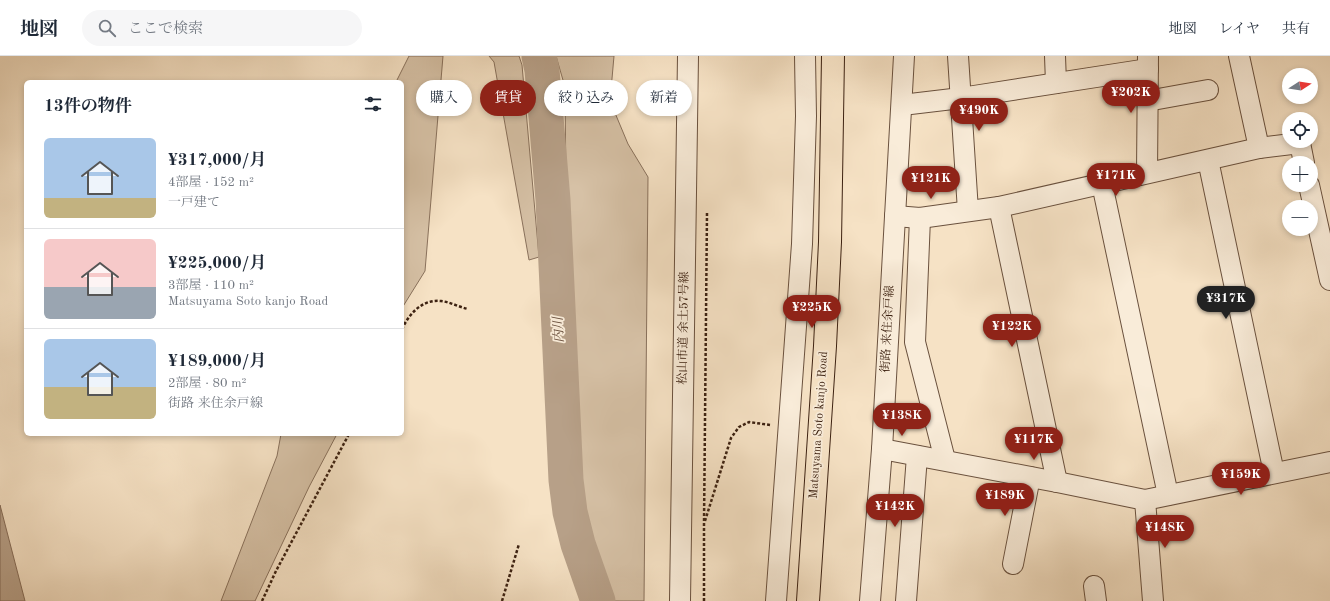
<!DOCTYPE html>
<html lang="ja">
<meta charset="utf-8">
<style>
body{margin:0;font-family:"Old Standard TT","Noto Serif JP",serif;background:#f6f6f7;color:#1f2937;height:100vh;display:flex;flex-direction:column;font-size:15px;white-space:nowrap}
*{box-sizing:border-box;margin:0}
p{font-size:13px;color:#747a83}
.icon{flex:none;width:22px;height:22px;fill:none;stroke:currentColor;stroke-width:2;stroke-linecap:round;stroke-linejoin:round}
.map{position:relative;flex:1;overflow:hidden}
.side{position:absolute;left:24px;top:24px;width:380px;height:356px;display:flex;flex-direction:column;background:#fff;border-radius:6px;box-shadow:0 2px 6px #0003}
.side>*{flex:none}
.banner{position:absolute;left:416px;top:24px;width:380px;height:36px;display:flex;gap:8px}
.needle{width:26px;rotate:78deg}
.tools{position:absolute;left:1282px;top:12px;display:grid;gap:8px}
.tools a{display:grid;place-items:center;width:36px;height:36px;border-radius:50%;background:#fff;box-shadow:0 2px 6px #0003;font-size:20px}
.price{position:absolute;translate:-50% -34px;padding:0 9px;border-radius:14px;background:#8f2418;color:#fff;font-size:13px;line-height:26px;filter:drop-shadow(0 1px 2px #0008)}
.price::after{content:'';position:absolute;left:50%;top:24px;width:12px;height:9px;margin-left:-6px;background:inherit;clip-path:polygon(0 0,100% 0,50% 100%)}
.price.on{background:#222;color:#fff}
ul{padding:0;list-style:none}
li{display:flex;align-items:center;gap:12px;height:100px;padding:0 20px}
li+li{border-top:1px solid #e0e1e3}
li span{display:grid;place-items:center;flex:none;width:112px;height:80px;border-radius:6px;color:#555}
li>.icon{margin-inline-start:auto}
span .icon{width:48px;height:48px;fill:#fffc;stroke-width:1}
li b{font-size:17px}
h2{display:flex;justify-content:space-between;align-items:center;height:48px;padding:0 20px;font-size:17px}
.pill{padding:0 14px;border-radius:18px;background:#fff;box-shadow:0 2px 6px #0003;font-size:14px;line-height:36px}
.pill.on{background:#8f2418;color:#fff}
header{display:flex;align-items:center;gap:24px;box-sizing:border-box;height:56px;padding:0 20px;background:#fff;border-bottom:1px solid #e0e1e3}
header strong{font-size:19px}
nav{display:flex;gap:22px;margin-inline-start:auto;font-size:14px}
.search{width:280px;height:36px;background:#f6f6f7;display:flex;align-items:center;gap:10px;box-sizing:border-box;padding:0 14px;border-radius:22px;color:#747a83;font-size:15px}
.map>svg:first-child{display:block}
.green{fill:#d6c1a6;stroke:#89715c}
.water{fill:#b7a088;stroke:#866d58}
.lines{fill:none;stroke-linecap:round;stroke-linejoin:round}
.river{stroke:#b7a088;stroke-width:35}
.minor-casing{stroke:#6a513e;stroke-width:22}
.highway-casing{stroke:#3c2111;stroke-width:24}
.path{stroke:#3c2111;stroke-width:2.5;stroke-dasharray:3 2;stroke-linecap:butt}
.minor{stroke:#f9ecd9;stroke-width:20}
.highway{stroke:#f6e2c5;stroke-width:22}
.labels{text-anchor:middle;dominant-baseline:central;stroke-width:3.5;stroke-linejoin:round;paint-order:stroke}
.street-label{font-size:12px;fill:#3c2111;stroke:#f9ecd9}
.water-label{font-size:13px;font-style:italic;fill:#674d3b;stroke:#f9ecd9}
</style>
<header>
<strong>地図</strong>
<div class="search"><svg class="icon" aria-label="search" viewBox="0 0 24 24"><circle cx="10" cy="10" r="6"/><path d="M15 15l6 6"/></svg>ここで検索</div>
<nav><a>地図</a><a>レイヤ</a><a>共有</a></nav>
</header>
<div class="map">
<svg width="1330" height="545" viewBox="0 0 1330 545">
<rect width="100%" height="100%" fill="#f6e2c5"/>
<filter id="stains"><feTurbulence type="fractalNoise" baseFrequency=".005" numOctaves="4"/><feColorMatrix values="0 0 0 0 .2 0 0 0 0 .09 0 0 0 0 .02 0 0 0 .5 -.17"/></filter>
<radialGradient id="worn" r=".72"><stop offset=".6" stop-color="#630" stop-opacity="0"/><stop offset="1" stop-color="#630" stop-opacity=".3"/></radialGradient>
<!-- green -->
<g class="green">
<path d="M409 0H443L425 215 402 252V26H396Z"/>
<path d="M489 0H519L522 9 539 201 529 204 494 6Z"/>
<path d="M556 0H614L610 45 628 88 648 121 644 545H612L599 499 577 452 567 238 565 31Z"/>
<path d="M281 378H337L309 431 255 545H221L277 400Z"/>
</g>
<!-- water -->
<path class="water" d="M0 449 25 545H0Z"/>
<g class="lines">
<!-- river -->
<path class="river" d="M539 0 542 14 553 144 566 424 570 456 578 488 598 545"/>
<defs>
<g id="minor">
<path d="M958 0 968 155"/>
<path d="M1055 0 1056 27"/>
<path d="M1239 0 1259 92"/>
<path d="M1147 45 1208 34"/>
<path d="M902 49 961 42 1148 13"/>
<path d="M1208 104 1274 417"/>
<path d="M1147 117 1148 0"/>
<path d="M1102 128 1168 439"/>
<path d="M1309 129 1330 224"/>
<path d="M999 151 1057 426"/>
<path d="M895 160 920 162 999 151 1259 92 1300 87 1304 107"/>
<path d="M920 162 915 286 945 404"/>
<path d="M882 393 1057 426 1145 444 1330 406"/>
<path d="M1145 444 1153 545"/>
<path d="M1013 508 1030 421"/>
<path d="M1094 530 1096 545"/>
<path d="M680 545 688 0"/>
<path d="M776 545 802 188 806 60 805 0"/>
<path d="M870 545 882 393 904 0"/>
<path d="M906 545 917 400"/>
</g>
<path id="highway" d="M808 545 825 290 830 186 833 0"/>
</defs>
<!-- minor casing -->
<use href="#minor" class="minor-casing"/>
<!-- highway casing -->
<use href="#highway" class="highway-casing"/>
<!-- path -->
<g class="path">
<path d="M402 273C409 258 422 243 441 245 450 246 459 251 468 253"/>
<path d="M705 465 731 382 739 371 749 366 770 369"/>
<path d="M262 545 276 515 349 378"/>
<path d="M502 545 519 488"/>
<path d="M704 545V468L707 156"/>
</g>
<!-- minor -->
<use href="#minor" class="minor"/>
<!-- highway -->
<use href="#highway" class="highway"/>
</g>
<g class="labels">
<!-- street labels -->
<g class="street-label">
<text transform="translate(684 272) rotate(-89)">松山市道 余土57号線</text>
<text transform="translate(888 273) rotate(-87)">街路 来住余戸線</text>
<text transform="translate(819 369) rotate(-86)">Matsuyama Soto kanjo Road</text>
</g>
<!-- water labels -->
<g class="water-label">
<text transform="translate(559 274) rotate(-93)">内川</text>
</g>
</g>
<rect width="100%" height="100%" filter="url(#stains)"/>
<rect width="100%" height="100%" fill="url(#worn)"/>
</svg>
<div class="tools">
<a><svg class="needle" viewBox="-14 -14 28 28"><path d="M0-13l5 13h-10z" fill="#e53935"/><path d="M0 13l5-13h-10z" fill="#747a83"/></svg></a>
<a><svg class="icon" aria-label="locate" viewBox="0 0 24 24"><circle cx="12" cy="12" r="6"/><path d="M12 2v4M12 18v4M2 12h4M18 12h4"/></svg></a>
<a>+</a>
<a>−</a>
</div>
<b class="price" style="left:1131px;top:58px">¥202K</b>
<b class="price" style="left:979px;top:76px">¥490K</b>
<b class="price" style="left:1116px;top:141px">¥171K</b>
<b class="price" style="left:931px;top:144px">¥121K</b>
<b class="price on" style="left:1226px;top:264px">¥317K</b>
<b class="price" style="left:812px;top:273px">¥225K</b>
<b class="price" style="left:1012px;top:292px">¥122K</b>
<b class="price" style="left:902px;top:381px">¥138K</b>
<b class="price" style="left:1034px;top:405px">¥117K</b>
<b class="price" style="left:1241px;top:440px">¥159K</b>
<b class="price" style="left:1005px;top:461px">¥189K</b>
<b class="price" style="left:895px;top:472px">¥142K</b>
<b class="price" style="left:1165px;top:493px">¥148K</b>
<div class="banner">
<a class="pill">購入</a>
<a class="pill on">賃貸</a>
<a class="pill">絞り込み</a>
<a class="pill">新着</a>
</div>
<section class="side">
<h2>13件の物件<svg class="icon" aria-label="filters" viewBox="0 0 24 24"><path d="M4 7h16M4 17h16"/><circle cx="9" cy="7" r="2"/><circle cx="15" cy="17" r="2"/></svg></h2>
<ul>
<li><span style="background:linear-gradient(#a9c7e8 75%,#c2b280 0)"><svg class="icon" aria-label="home" viewBox="0 0 24 24"><path d="M3 11l9-7 9 7M6 9v11h12V9"/></svg></span><div><b>¥317,000/月</b><p>4部屋 · 152 m²</p><p>一戸建て</p></div></li>
<li><span style="background:linear-gradient(#f6c9c9 60%,#9aa5b1 0)"><svg class="icon" aria-label="home" viewBox="0 0 24 24"><path d="M3 11l9-7 9 7M6 9v11h12V9"/></svg></span><div><b>¥225,000/月</b><p>3部屋 · 110 m²</p><p>Matsuyama Soto kanjo Road</p></div></li>
<li><span style="background:linear-gradient(#a9c7e8 60%,#c2b280 0)"><svg class="icon" aria-label="home" viewBox="0 0 24 24"><path d="M3 11l9-7 9 7M6 9v11h12V9"/></svg></span><div><b>¥189,000/月</b><p>2部屋 · 80 m²</p><p>街路 来住余戸線</p></div></li>
</ul>
</section>
</div>
